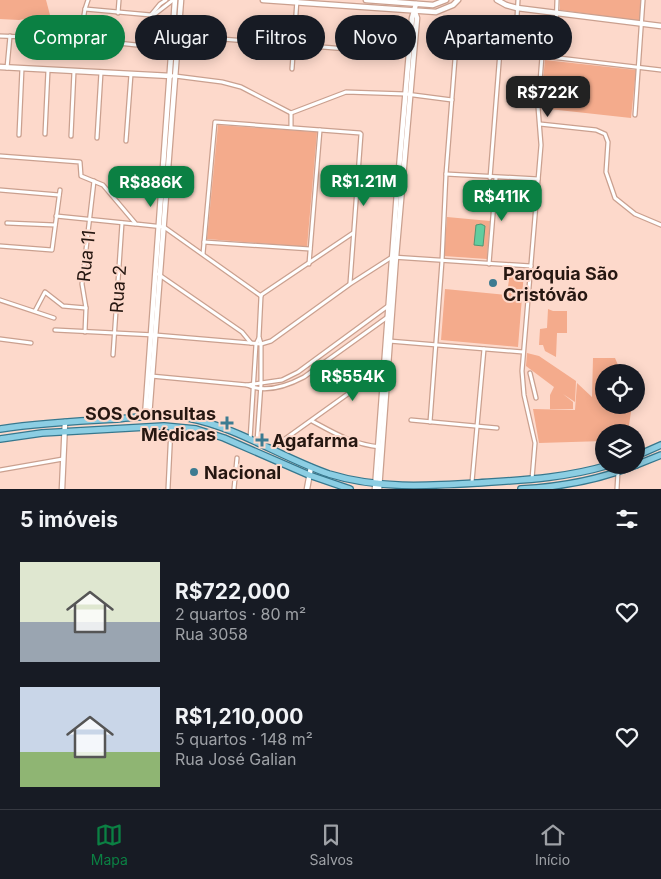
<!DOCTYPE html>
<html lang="pt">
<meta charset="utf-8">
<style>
body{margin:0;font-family:Inter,sans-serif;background:#242831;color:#f1f3f6;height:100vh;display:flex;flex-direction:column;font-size:19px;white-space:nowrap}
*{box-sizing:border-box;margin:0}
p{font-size:16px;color:#9ea1a6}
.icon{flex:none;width:28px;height:28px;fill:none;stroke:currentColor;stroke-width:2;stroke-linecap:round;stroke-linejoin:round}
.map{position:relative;height:489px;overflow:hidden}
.side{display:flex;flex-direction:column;background:#171b24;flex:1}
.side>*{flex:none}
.hud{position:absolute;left:15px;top:15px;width:631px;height:45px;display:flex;gap:10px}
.tools{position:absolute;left:595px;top:364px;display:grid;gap:10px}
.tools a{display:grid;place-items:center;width:50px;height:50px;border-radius:50%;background:#171b24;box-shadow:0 2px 12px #0003;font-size:25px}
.price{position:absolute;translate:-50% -42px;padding:0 11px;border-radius:10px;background:#0b8043;color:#fff;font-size:16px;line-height:32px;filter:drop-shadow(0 1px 2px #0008)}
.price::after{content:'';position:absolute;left:50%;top:30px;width:15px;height:11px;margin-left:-8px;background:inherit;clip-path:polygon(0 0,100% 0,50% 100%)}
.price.selected{background:#222;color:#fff}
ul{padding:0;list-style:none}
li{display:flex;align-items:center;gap:15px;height:125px;padding:0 20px}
li span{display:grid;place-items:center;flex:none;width:140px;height:100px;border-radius:0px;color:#555}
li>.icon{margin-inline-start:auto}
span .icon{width:60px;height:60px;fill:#fffc;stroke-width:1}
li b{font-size:21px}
h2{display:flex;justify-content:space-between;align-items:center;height:60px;padding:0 20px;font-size:21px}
.chip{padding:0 18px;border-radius:22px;background:#171b24;box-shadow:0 2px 12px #0003;font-size:18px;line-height:45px}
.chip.selected{background:#0b8043;color:#fff}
.menu{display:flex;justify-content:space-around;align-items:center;height:70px;border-top:1px solid #363941;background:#171b24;font-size:14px;color:#9ea1a6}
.menu a{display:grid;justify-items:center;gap:2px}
.menu .selected{color:#0b8043}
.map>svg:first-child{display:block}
.green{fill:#f4ab8c}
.water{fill:#62cd9f;stroke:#509674}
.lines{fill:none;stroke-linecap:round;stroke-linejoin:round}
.minor-casing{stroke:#caa08f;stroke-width:5.5}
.tertiary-casing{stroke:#caa08f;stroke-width:7}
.primary-casing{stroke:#37788e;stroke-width:8}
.minor{stroke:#fff;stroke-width:3}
.tertiary{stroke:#fff;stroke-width:4.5}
.primary{stroke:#8ccee3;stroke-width:5.5}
.poi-dot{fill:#3d7b91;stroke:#fdd9cb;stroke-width:2}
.labels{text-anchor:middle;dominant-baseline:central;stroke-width:4;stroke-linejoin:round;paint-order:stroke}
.street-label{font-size:18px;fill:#261711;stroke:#fdd9cb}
.poi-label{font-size:18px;font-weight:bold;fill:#261711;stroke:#fdd9cb;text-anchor:start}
</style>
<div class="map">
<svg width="661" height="489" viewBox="0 0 661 489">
<rect width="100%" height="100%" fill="#fdd9cb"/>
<!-- green -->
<g class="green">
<path d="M0 0H46L50 15 19 20 0 19Z"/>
<path d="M560 0H641L640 21 560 10Z"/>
<path d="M545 60 636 70 631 118 540 108Z"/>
<path d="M218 125 317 132 307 247 207 239Z"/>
<path d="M447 217 490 221 487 259 444 256Z"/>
<path d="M510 271 524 272 518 347 441 340 445 289 507 295Z"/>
<path d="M548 309 553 311H567V333H557L556 357 545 351 543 345H539L540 329 547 328Z"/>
<path d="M527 353 539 356 576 381 575 402 563 394 573 402V409H550V395L554 387 526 366Z"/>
<path d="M593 358H615L621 372H604V405H630L631 412 628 432H604V441L539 443 533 409 575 410 577 383 592 397Z"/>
</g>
<!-- water -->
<path class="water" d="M481 224 485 226 483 246 474 245 476 225Z"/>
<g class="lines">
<defs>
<g id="minor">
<path d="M85 9 151 15"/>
<path d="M118 13 119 0"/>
<path d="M151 15 160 4 166 0"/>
<path d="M151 17 173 0"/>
<path d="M173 35 409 54"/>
<path d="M0 36 80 39 146 46 149 44 151 15"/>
<path d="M80 39 85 9 88 0"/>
<path d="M515 53 518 0"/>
<path d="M555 57 557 0"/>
<path d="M7 68 10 36"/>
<path d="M292 69 297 0"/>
<path d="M175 76 222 82 241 87 291 113"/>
<path d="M291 113 346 92 406 94 452 100"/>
<path d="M635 115 643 0"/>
<path d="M540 124 596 130 605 134 608 142 606 172 615 198 635 214 661 225"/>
<path d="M291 127V113"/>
<path d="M45 134 48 70"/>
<path d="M19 135 22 68"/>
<path d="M71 136 74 71"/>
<path d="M97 138 101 72"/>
<path d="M126 141 131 74"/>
<path d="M0 156 80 162 81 176 103 185 136 224 164 227 261 296"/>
<path d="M446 174 538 179"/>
<path d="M490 178 500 51"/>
<path d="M0 190 59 195"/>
<path d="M56 216 135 224"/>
<path d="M7 223 55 225"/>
<path d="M204 242 310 249"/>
<path d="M0 246 52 250 60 190"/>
<path d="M203 254 215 122 360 133 361 134 350 283"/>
<path d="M309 264 320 130"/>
<path d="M489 264 496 178"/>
<path d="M158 274 242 332 251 343"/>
<path d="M261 295 353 233"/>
<path d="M0 300 54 318"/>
<path d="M35 311 45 292 63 306 86 308"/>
<path d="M55 330 155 335 261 344 271 341 350 284 392 257 531 266"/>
<path d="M85 332 86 308 82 284 94 181"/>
<path d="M0 339 31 343"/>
<path d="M389 341 523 352"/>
<path d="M113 355 122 223"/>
<path d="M530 373 536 398"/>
<path d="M151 376 247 385 282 380 298 372 388 306"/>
<path d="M247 385C266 394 287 386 304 377L389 316"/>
<path d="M411 420 497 428"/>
<path d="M312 421C336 434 352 444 380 447"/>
<path d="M430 422 442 261 446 174 456 46 661 70"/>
<path d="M250 440 256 344 259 338"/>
<path d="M257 442 261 384V344L259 337 261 296"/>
<path d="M271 449 384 368"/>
<path d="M0 470 63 459"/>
<path d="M532 479 535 443 524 395 522 371 541 145 538 107 542 56"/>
<path d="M472 482 484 349"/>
<path d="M168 489 171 427"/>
<path d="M234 489 237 458"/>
<path d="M617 489 618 472"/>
</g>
<g id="tertiary">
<path d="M263 0 436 12 453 5 458 0"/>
<path d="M366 0 433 5 446 0"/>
<path d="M497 0 506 5 517 8 661 26"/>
<path d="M0 67 171 76"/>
<path d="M149 416 181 0"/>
<path d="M145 417 175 0"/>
<path d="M62 489 65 422"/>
<path d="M307 489 311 467"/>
<path d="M375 489 397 192 412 18 416 4"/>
<path d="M379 489 396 257 417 18 415 12"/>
</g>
<g id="primary">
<path d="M0 429C39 423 78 421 117 419 140 417 165 413 188 418 237 427 282 458 329 474 378 489 427 486 478 483 523 480 566 478 609 465"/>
<path d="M0 439 42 433 164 426 196 429 224 438 309 475 350 489"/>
<path d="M636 456 661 445"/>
<path d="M636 465 661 455"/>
<path d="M521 489C561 487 599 480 636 465"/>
</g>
</defs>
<!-- minor casing -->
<use href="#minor" class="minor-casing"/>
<!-- tertiary casing -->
<use href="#tertiary" class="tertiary-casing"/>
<!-- primary casing -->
<use href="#primary" class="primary-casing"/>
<!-- minor -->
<use href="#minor" class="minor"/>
<!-- tertiary -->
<use href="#tertiary" class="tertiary"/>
<!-- primary -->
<use href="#primary" class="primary"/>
</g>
<!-- markers -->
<g class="poi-dot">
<circle cx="493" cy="283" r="5"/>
<path d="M224.5 415.5h5v5h5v5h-5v5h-5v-5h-5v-5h5z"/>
<path d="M259.5 432.5h5v5h5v5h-5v5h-5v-5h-5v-5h5z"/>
<circle cx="194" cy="472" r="5"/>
</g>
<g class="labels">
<!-- street labels -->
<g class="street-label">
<text transform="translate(86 256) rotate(-84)">Rua 11</text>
<text transform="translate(118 289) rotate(-86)">Rua 2</text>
</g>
<!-- poi labels -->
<g class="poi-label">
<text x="503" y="273">Paróquia São<tspan x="503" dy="21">Cristóvão</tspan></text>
<text x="216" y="413" text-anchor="end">SOS Consultas<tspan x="216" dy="21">Médicas</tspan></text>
<text x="272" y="440">Agafarma</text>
<text x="204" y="472">Nacional</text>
</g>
</g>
</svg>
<div class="tools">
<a><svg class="icon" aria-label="locate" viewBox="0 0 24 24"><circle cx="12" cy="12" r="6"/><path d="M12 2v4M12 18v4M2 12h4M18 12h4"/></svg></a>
<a><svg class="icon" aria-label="layers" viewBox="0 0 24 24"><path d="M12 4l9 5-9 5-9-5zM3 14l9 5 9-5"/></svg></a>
</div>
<b class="price selected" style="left:548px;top:118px">R$722K</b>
<b class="price" style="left:364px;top:207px">R$1.21M</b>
<b class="price" style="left:151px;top:208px">R$886K</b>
<b class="price" style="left:502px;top:222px">R$411K</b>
<b class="price" style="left:353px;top:402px">R$554K</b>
<div class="hud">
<a class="chip selected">Comprar</a>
<a class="chip">Alugar</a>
<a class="chip">Filtros</a>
<a class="chip">Novo</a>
<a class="chip">Apartamento</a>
</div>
</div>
<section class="side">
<h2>5 imóveis<svg class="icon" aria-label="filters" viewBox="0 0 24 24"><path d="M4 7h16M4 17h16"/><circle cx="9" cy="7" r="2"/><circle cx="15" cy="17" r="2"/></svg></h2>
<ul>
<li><span style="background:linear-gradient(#dfe7d0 60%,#9aa5b1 0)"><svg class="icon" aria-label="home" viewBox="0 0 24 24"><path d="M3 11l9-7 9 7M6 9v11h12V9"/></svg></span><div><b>R$722,000</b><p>2 quartos · 80 m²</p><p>Rua 3058</p></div><svg class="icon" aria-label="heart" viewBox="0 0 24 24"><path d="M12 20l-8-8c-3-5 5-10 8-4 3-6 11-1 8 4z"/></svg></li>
<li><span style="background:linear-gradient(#c9d6e8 65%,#8fb573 0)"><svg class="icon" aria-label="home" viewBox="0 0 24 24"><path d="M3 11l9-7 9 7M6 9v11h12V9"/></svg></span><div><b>R$1,210,000</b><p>5 quartos · 148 m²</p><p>Rua José Galian</p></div><svg class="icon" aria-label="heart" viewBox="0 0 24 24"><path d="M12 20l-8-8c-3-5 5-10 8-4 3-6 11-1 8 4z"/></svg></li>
</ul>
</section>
<nav class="menu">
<a class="selected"><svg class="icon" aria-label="map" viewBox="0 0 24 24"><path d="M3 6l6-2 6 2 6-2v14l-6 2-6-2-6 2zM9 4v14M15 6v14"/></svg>Mapa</a>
<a><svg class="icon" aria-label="saved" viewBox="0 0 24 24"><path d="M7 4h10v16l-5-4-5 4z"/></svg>Salvos</a>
<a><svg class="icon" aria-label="home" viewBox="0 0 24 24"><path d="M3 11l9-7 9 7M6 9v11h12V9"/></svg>Início</a>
</nav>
